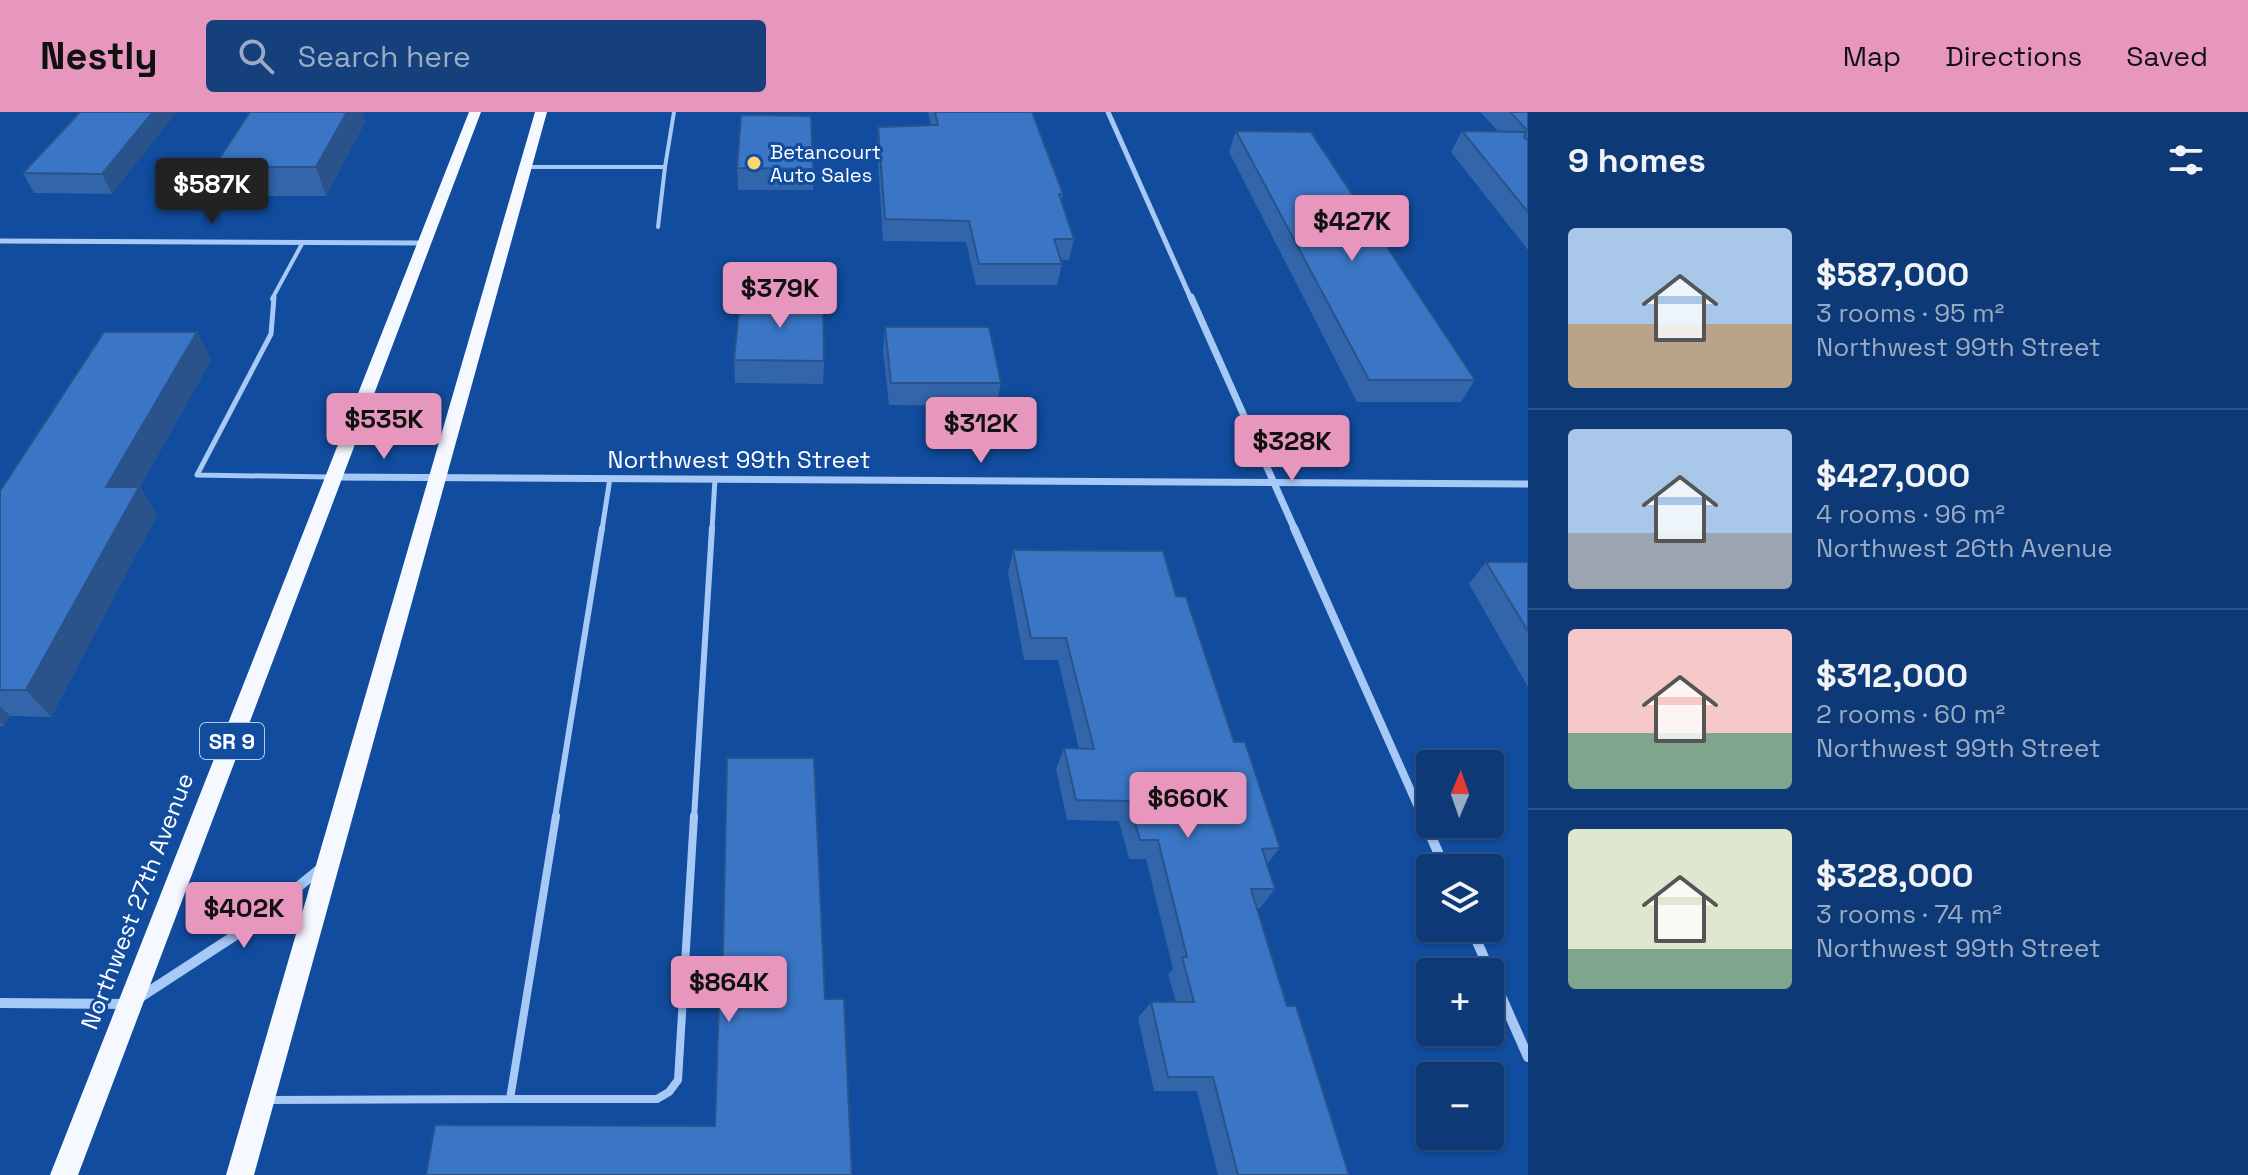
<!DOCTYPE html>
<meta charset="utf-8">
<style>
body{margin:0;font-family:"Space Grotesk",sans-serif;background:#16407b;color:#f1f3f6;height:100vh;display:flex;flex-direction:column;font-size:30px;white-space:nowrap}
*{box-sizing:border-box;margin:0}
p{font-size:26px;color:#9aacc5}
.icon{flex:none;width:44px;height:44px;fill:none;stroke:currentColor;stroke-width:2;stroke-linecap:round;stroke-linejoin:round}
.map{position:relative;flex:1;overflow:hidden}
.side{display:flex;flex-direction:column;background:#0d3976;width:720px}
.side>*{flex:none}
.needle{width:52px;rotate:2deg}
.controls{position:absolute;left:1416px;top:638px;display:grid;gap:16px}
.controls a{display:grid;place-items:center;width:88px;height:88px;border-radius:8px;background:#0d3976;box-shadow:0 2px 6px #0004,0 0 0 2px #2d5388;font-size:40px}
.price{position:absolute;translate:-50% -68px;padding:0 18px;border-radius:8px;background:#e797bd;color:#111;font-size:26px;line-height:52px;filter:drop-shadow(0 2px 4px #0008)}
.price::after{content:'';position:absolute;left:50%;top:48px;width:24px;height:18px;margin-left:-12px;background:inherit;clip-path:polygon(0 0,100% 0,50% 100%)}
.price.current{background:#222;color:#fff}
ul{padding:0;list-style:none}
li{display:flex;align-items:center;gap:24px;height:200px;padding:0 40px}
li+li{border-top:2px solid #2d5388}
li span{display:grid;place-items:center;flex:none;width:224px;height:160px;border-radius:8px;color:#555}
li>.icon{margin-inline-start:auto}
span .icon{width:96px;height:96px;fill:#fffc;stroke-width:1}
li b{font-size:34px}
h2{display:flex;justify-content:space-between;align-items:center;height:96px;padding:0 40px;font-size:34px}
header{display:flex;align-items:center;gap:48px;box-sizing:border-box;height:112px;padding:0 40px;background:#e797bd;color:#111}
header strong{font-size:38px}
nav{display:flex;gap:44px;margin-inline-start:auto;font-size:28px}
.search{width:560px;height:72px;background:#16407b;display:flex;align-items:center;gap:20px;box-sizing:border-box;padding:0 28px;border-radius:8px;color:#9aacc5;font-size:30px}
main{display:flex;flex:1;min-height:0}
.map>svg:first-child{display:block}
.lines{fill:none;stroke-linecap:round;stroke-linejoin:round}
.service-far3{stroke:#a7c9f5;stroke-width:4}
.service-far2{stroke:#a7c9f5;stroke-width:5}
.service-far1{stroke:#a7c9f5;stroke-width:6}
.service{stroke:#a7c9f5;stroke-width:8}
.minor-far3{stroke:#a7c9f5;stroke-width:5}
.minor-far2{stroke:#a7c9f5;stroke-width:7}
.minor-far1{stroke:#a7c9f5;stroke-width:8}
.minor{stroke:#a7c9f5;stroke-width:10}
.primary{fill:#f5f9ff;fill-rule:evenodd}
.wall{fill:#3265a9}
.shaded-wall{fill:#29538a}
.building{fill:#3a76c5;stroke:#29538a;stroke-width:2}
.poi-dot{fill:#ffd66b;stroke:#114c9e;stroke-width:3}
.labels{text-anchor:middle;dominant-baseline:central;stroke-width:6;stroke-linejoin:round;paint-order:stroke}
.far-poi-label{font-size:20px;fill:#fff;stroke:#114c9e;text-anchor:start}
.shield{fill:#114c9e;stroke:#b8c9e2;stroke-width:2}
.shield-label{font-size:22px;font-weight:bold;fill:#fff}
.street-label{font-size:24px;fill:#fff;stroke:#114c9e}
</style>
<header>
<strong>Nestly</strong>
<div class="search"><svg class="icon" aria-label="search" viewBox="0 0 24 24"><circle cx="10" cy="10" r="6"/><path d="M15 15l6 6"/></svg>Search here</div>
<nav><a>Map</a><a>Directions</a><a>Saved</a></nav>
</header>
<main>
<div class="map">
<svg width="1528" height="1063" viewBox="0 0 1528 1063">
<rect width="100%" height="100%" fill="#114c9e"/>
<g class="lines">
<!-- service-far3 -->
<g class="service-far3">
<path d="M525 55H665L658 115"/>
<path d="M665 55 674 0"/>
<path d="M272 187 303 130"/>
</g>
<!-- service-far2 -->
<g class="service-far2">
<path d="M274 185 271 222 197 363 330 365"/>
<path d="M602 418 610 366"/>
<path d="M712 418 715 367"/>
</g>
<!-- service-far1 -->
<g class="service-far1">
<path d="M555 706 602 416"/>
<path d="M694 706 712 416"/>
</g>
<!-- service -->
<g class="service">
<path d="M510 987H657L669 980 678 968 694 704"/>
<path d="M270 988 510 987 556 704"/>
</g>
<!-- minor-far3 -->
<g class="minor-far3">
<path d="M1108 0 1191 187"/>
<path d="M0 129 424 131"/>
</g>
<!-- minor-far2 -->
<g class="minor-far2">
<path d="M1191 185 1295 418"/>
<path d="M334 365 1528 372"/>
</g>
<!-- minor-far1 -->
<path class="minor-far1" d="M1294 416 1423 706"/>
<!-- minor -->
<g class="minor">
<path d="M1422 704 1445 756"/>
<path d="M1471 816 1528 945"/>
<path d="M139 886 251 813 320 757"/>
<path d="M0 891 127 892"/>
</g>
<!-- primary -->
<g class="primary">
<path d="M469 0H481L78 1063H50Z"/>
<path d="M535 0H547L254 1063H226Z"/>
</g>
</g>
<!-- wall -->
<g class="wall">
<path d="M80 0 112 82 34 81 23 61Z"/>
<path d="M250 0H362L365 10 326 84H226L214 55Z"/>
<path d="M928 0H1032L1063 82 1061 89 1074 127 1069 148H1061L1062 152 1057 173H976L966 130 883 129 877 35 878 15 931 14Z"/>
<path d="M1480 0H1528V138L1451 40 1462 19H1498Z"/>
<path d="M1236 19 1475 268 1461 290H1357L1229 40Z"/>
<path d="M737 56 813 57V78H738Z"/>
<path d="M885 215 1001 271 996 294 889 293 883 238Z"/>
<path d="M197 220 211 248 140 375 157 403 51 605 10 604 4 614H0V379Z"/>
<path d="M734 248 824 249 823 272 735 271Z"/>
<path d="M1013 438 1176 484 1234 630 1280 736 1267 752 1275 777 1260 796H1257L1287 894 1349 1063H1218L1197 979H1154L1138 906 1151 890H1176L1168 862 1173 857 1146 747H1129L1119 709 1067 708 1056 657 1064 636 1079 637 1058 548H1024L1008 461Z"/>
<path d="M1486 450H1528V575L1469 472Z"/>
</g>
<!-- shaded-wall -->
<g class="shaded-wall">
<path d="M153 0H177L112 82 102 62Z"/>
<path d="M347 0H362L365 10 326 84 316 55Z"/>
<path d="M197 220 211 248 140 375 157 403 51 605 26 578 106 375Z"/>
<path d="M0 594 10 604 4 614 0 610Z"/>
</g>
<!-- building -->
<g class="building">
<path d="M80 0H153L102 62 23 61Z"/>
<path d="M250 0H347L316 55H214Z"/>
<path d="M935 0H1032L1063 82H1059L1074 127H1054L1062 152H979L969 109 885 107 878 15 938 13Z"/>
<path d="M1510 0H1528V19Z"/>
<path d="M741 3 811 4 813 57 737 56Z"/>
<path d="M1236 19 1311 20 1475 268H1369Z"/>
<path d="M1462 19 1526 20 1524 25 1528 28V100Z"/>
<path d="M740 187 823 188 824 249 734 248Z"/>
<path d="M885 215H989L1001 271H891Z"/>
<path d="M104 220H197L106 375H139L26 578H0V379Z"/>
<path d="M1013 438 1163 439 1176 484 1186 485 1234 630H1245L1280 736 1262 737 1275 777H1251L1287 894H1296L1349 1063H1238L1213 965H1168L1151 890H1194L1182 845H1187L1158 728H1140L1129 689 1076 688 1064 636 1094 637 1066 526H1031Z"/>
<path d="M1486 450H1528V519Z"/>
<path d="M727 646H814L825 887H844L852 1063H426L435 1013 715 1014 719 887H722Z"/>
</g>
<!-- markers -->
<circle class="poi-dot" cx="754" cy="51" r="8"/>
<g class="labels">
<!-- far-poi labels -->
<g class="far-poi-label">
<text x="770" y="40">Betancourt<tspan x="770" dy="23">Auto Sales</tspan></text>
</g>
<!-- shield labels -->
<rect class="shield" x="200" y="611" width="64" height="36" rx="6"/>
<g class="shield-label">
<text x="232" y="629">SR 9</text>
</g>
<!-- street labels -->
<g class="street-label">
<text x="739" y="347">Northwest 99th Street</text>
<text transform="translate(137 789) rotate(-69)">Northwest 27th Avenue</text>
</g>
</g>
</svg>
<div class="controls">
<a><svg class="needle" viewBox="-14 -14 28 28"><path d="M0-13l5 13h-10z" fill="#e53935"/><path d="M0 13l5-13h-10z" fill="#9aacc5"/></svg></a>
<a><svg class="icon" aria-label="layers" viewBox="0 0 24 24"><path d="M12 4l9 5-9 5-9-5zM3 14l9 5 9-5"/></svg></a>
<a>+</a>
<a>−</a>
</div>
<b class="price current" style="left:212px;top:114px">$587K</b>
<b class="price" style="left:1352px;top:151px">$427K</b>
<b class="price" style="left:780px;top:218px">$379K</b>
<b class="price" style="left:384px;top:349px">$535K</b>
<b class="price" style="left:981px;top:353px">$312K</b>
<b class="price" style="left:1292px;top:371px">$328K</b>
<b class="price" style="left:1188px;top:728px">$660K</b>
<b class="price" style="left:244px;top:838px">$402K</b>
<b class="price" style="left:729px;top:912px">$864K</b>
</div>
<section class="side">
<h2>9 homes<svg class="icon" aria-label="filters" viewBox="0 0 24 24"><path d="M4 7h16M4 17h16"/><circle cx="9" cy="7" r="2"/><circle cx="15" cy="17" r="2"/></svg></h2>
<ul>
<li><span style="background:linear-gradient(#a9c7e8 60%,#b9a48a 0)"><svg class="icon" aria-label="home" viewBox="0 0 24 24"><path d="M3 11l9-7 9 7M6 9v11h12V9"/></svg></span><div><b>$587,000</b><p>3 rooms · 95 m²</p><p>Northwest 99th Street</p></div></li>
<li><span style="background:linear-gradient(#a9c7e8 65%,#9aa5b1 0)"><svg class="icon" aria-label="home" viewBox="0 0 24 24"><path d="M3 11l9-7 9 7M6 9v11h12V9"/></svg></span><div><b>$427,000</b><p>4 rooms · 96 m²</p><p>Northwest 26th Avenue</p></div></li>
<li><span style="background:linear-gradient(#f6c9c9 65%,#7fa58c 0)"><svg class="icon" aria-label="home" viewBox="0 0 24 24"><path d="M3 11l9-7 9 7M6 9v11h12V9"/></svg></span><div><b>$312,000</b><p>2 rooms · 60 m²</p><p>Northwest 99th Street</p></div></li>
<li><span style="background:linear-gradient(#dfe7d0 75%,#7fa58c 0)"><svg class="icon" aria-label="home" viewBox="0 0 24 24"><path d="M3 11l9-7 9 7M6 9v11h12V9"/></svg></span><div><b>$328,000</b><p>3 rooms · 74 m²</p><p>Northwest 99th Street</p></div></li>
</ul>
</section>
</main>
